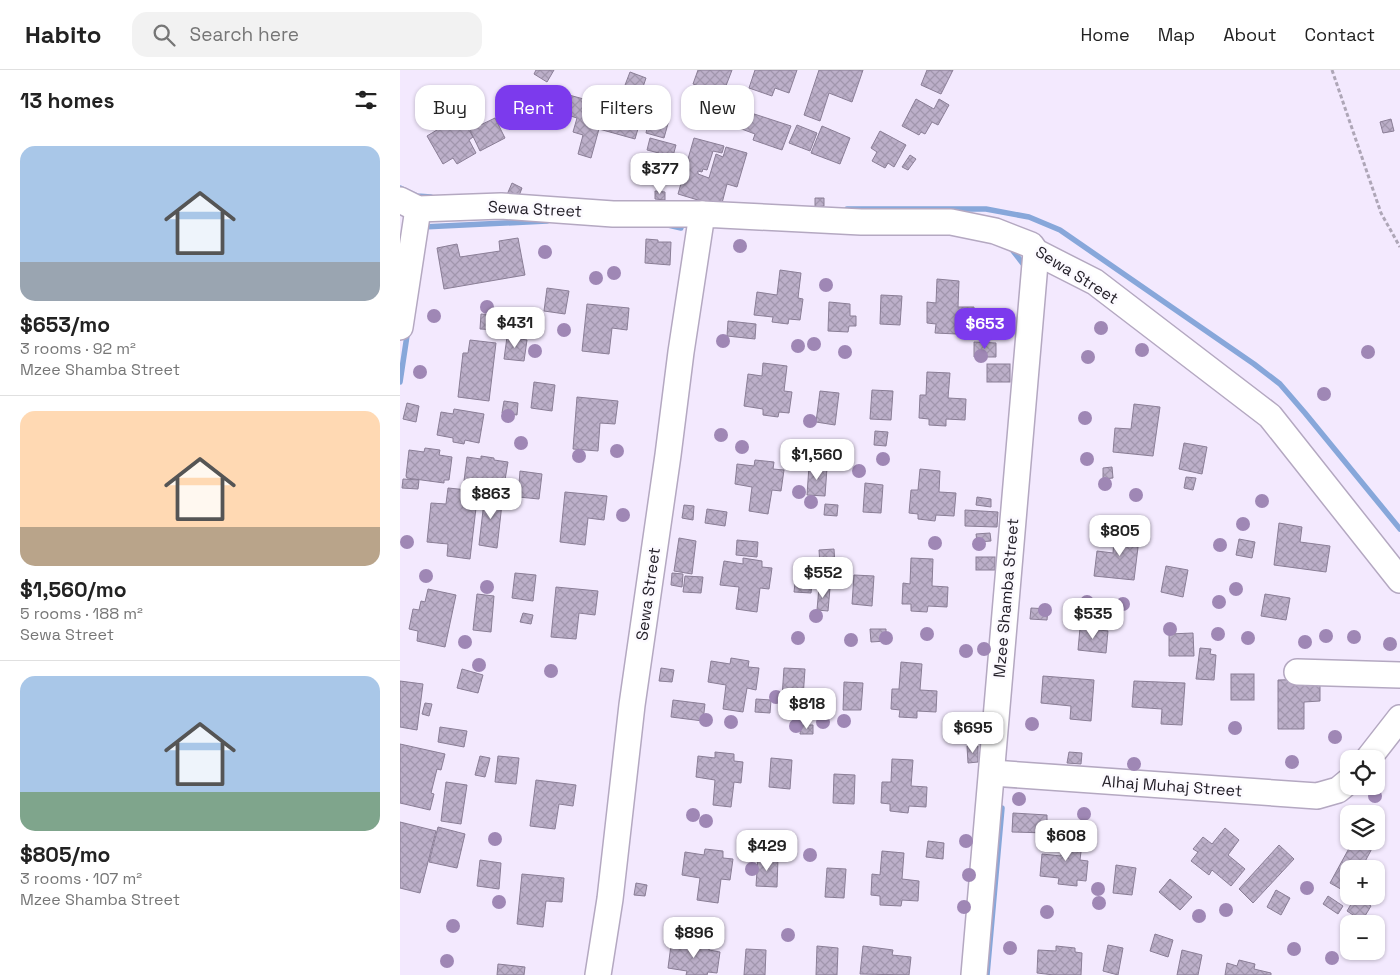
<!DOCTYPE html>
<meta charset="utf-8">
<style>
body{margin:0;font-family:"Space Grotesk",sans-serif;background:#f2f2f2;color:#222;height:100vh;display:flex;flex-direction:column;font-size:19px;white-space:nowrap}
*{box-sizing:border-box;margin:0}
p{font-size:16px;color:#767676}
.icon{flex:none;width:28px;height:28px;fill:none;stroke:currentColor;stroke-width:2;stroke-linecap:round;stroke-linejoin:round}
.map{position:relative;flex:1;overflow:hidden}
.panel{display:flex;flex-direction:column;background:#fff;width:400px}
.panel>*{flex:none}
.banner{position:absolute;left:15px;top:15px;width:475px;height:45px;display:flex;gap:10px}
.controls{position:absolute;left:940px;top:680px;display:grid;gap:10px}
.controls a{display:grid;place-items:center;width:45px;height:45px;border-radius:10px;background:#fff;box-shadow:0 1px 4px #0004;font-size:25px}
.price{position:absolute;translate:-50% -42px;padding:0 11px;border-radius:10px;background:#fff;color:#222;font-size:16px;line-height:32px;filter:drop-shadow(0 1px 2px #0008)}
.price::after{content:'';position:absolute;left:50%;top:30px;width:15px;height:11px;margin-left:-8px;background:inherit;clip-path:polygon(0 0,100% 0,50% 100%)}
.price.active{background:#7c3aed;color:#fff}
ul{padding:0;list-style:none}
li{display:grid;align-content:center;gap:10px;height:265px;padding:0 20px}
li+li{border-top:1px solid #e0e0e0}
li span{display:grid;place-items:center;height:155px;border-radius:15px;color:#555}
li>.icon{margin-inline-start:auto}
span .icon{width:90px;height:90px;fill:#fffc;stroke-width:1}
li b{font-size:21px}
h2{display:flex;justify-content:space-between;align-items:center;height:60px;padding:0 20px;font-size:21px}
.chip{padding:0 18px;border-radius:15px;background:#fff;box-shadow:0 1px 4px #0004;font-size:18px;line-height:45px}
.chip.active{background:#7c3aed;color:#fff}
header{display:flex;align-items:center;gap:30px;box-sizing:border-box;height:70px;padding:0 25px;background:#fff;border-bottom:1px solid #e0e0e0}
header strong{font-size:24px}
nav{display:flex;gap:28px;margin-inline-start:auto;font-size:18px}
.search{width:350px;height:45px;background:#f2f2f2;display:flex;align-items:center;gap:12px;box-sizing:border-box;padding:0 18px;border-radius:15px;color:#767676;font-size:19px}
main{display:flex;flex:1;min-height:0}
.map>svg:first-child{display:block}
.lines{fill:none;stroke-linecap:round;stroke-linejoin:round}
.stream{stroke:#87a7da;stroke-width:5.5}
.building{fill:url(#building-cross-hatch);stroke:#8a7e96}
.minor-casing{stroke:#b4a8c1;stroke-width:28}
.path{stroke:#aea6b7;stroke-width:3;stroke-dasharray:4 2.5;stroke-linecap:butt}
.minor{stroke:#fff;stroke-width:25}
.tree{fill:#9f87b5}
.labels{text-anchor:middle;dominant-baseline:central;stroke-width:5;stroke-linejoin:round;paint-order:stroke}
.street-label{font-size:16px;fill:#221e27;stroke:#fcfaff}
</style>
<header>
<strong>Habito</strong>
<div class="search"><svg class="icon" aria-label="search" viewBox="0 0 24 24"><circle cx="10" cy="10" r="6"/><path d="M15 15l6 6"/></svg>Search here</div>
<nav><a>Home</a><a>Map</a><a>About</a><a>Contact</a></nav>
</header>
<main>
<section class="panel">
<h2>13 homes<svg class="icon" aria-label="filters" viewBox="0 0 24 24"><path d="M4 7h16M4 17h16"/><circle cx="9" cy="7" r="2"/><circle cx="15" cy="17" r="2"/></svg></h2>
<ul>
<li><span style="background:linear-gradient(#a9c7e8 75%,#9aa5b1 0)"><svg class="icon" aria-label="home" viewBox="0 0 24 24"><path d="M3 11l9-7 9 7M6 9v11h12V9"/></svg></span><div><b>$653/mo</b><p>3 rooms · 92 m²</p><p>Mzee Shamba Street</p></div></li>
<li><span style="background:linear-gradient(#ffd9b3 75%,#b9a48a 0)"><svg class="icon" aria-label="home" viewBox="0 0 24 24"><path d="M3 11l9-7 9 7M6 9v11h12V9"/></svg></span><div><b>$1,560/mo</b><p>5 rooms · 188 m²</p><p>Sewa Street</p></div></li>
<li><span style="background:linear-gradient(#a9c7e8 75%,#7fa58c 0)"><svg class="icon" aria-label="home" viewBox="0 0 24 24"><path d="M3 11l9-7 9 7M6 9v11h12V9"/></svg></span><div><b>$805/mo</b><p>3 rooms · 107 m²</p><p>Mzee Shamba Street</p></div></li>
</ul>
</section>
<div class="map">
<svg width="1000" height="905" viewBox="0 0 1000 905">
<defs>
<pattern id="building-cross-hatch" width="8" height="8" patternUnits="userSpaceOnUse" patternTransform="scale(1.25)"><rect width="8" height="8" fill="#bcafc9"/><path d="M0 0l8 8M0 8l8-8" fill="none" stroke="#a196ad"/></pattern>
</defs>
<rect width="100%" height="100%" fill="#f3e9fe"/>
<g class="lines">
<!-- stream -->
<g class="stream">
<path d="M0 118 17 126 31 127"/>
<path d="M447 139H586L629 147 660 160 854 294 880 314 905 343 1000 459"/>
<path d="M268 155 281 158"/>
<path d="M23 159V157L147 151"/>
<path d="M610 177 624 195"/>
<path d="M0 312 8 259"/>
<path d="M587 905 602 738"/>
</g>
</g>
<!-- building -->
<g class="building">
<path d="M136 0H154L147 12 134 4Z"/>
<path d="M298 0H332L324 21 311 17 310 20 293 14Z"/>
<path d="M355 0H397L389 23 375 18 372 26 349 18Z"/>
<path d="M419 0H463L452 32 429 23 420 51 404 45Z"/>
<path d="M527 0H553L541 24 521 15Z"/>
<path d="M230 2 246 8 239 29 222 23Z"/>
<path d="M169 25 242 45 235 69 199 59 191 88 178 84 183 65 173 62 177 48 164 44Z"/>
<path d="M516 29 534 39 539 29 549 35 538 55 532 52 525 64 521 62 519 65 502 56Z"/>
<path d="M52 31 73 67 69 70 76 83 57 94 53 88 43 94 27 66 42 57 33 42Z"/>
<path d="M345 41 391 56 382 80 353 70 355 64 339 58Z"/>
<path d="M250 45 269 50 264 68 246 63Z"/>
<path d="M95 48 105 68 80 81 70 60Z"/>
<path d="M991 49 994 61 983 63 980 52Z"/>
<path d="M397 55 417 63 410 81 389 73Z"/>
<path d="M422 56 450 68 440 94 411 83Z"/>
<path d="M480 61 506 75 494 97 488 93 485 98 472 91 477 82 471 78Z"/>
<path d="M250 68 276 75 269 101 255 97 259 83 247 80Z"/>
<path d="M294 68 324 76 322 83 313 81 307 100 303 99 302 102 298 101V104L309 108 316 84 323 87 326 77 347 83 337 117 327 114 321 137 278 124Z"/>
<path d="M510 85 516 89 508 100 502 97Z"/>
<path d="M112 113 122 118 117 131 106 127Z"/>
<path d="M255 121 265 122V130L255 129Z"/>
<path d="M415 128H424V136L415 137Z"/>
<path d="M118 168 125 205 44 219 37 178 57 174 60 187 100 181 99 171Z"/>
<path d="M246 169 258 170V172H271L270 195 245 193Z"/>
<path d="M380 200 401 203 398 228 403 229 400 250 389 249 388 254 372 252 373 247 354 245 357 222 377 225Z"/>
<path d="M537 209 559 211 558 237H574V258L558 257 557 264 535 263 536 254 527 253V232L536 233Z"/>
<path d="M147 218 169 221 165 244 144 241Z"/>
<path d="M481 225 502 226 500 255 480 254Z"/>
<path d="M429 232 450 234V246H456V256H449L448 262 428 261Z"/>
<path d="M187 234 229 238 227 260 212 258 209 284 182 281Z"/>
<path d="M81 244 104 246 103 260 80 259Z"/>
<path d="M328 251 356 254 355 269 327 266Z"/>
<path d="M107 267 127 270 124 291 104 289Z"/>
<path d="M70 270 96 273 89 331 58 327 63 283H68Z"/>
<path d="M574 272 596 273V287H574Z"/>
<path d="M363 293 387 296 384 321 392 322 389 343 379 342 378 347 363 345V339L344 336 348 304 362 306Z"/>
<rect x="587" y="294" width="23" height="18"/>
<path d="M527 302 550 303 548 328 566 329 565 350 546 349V356L529 355V349L519 348 520 325H526Z"/>
<path d="M134 312 155 315 152 341 131 338Z"/>
<path d="M472 320 493 321 491 350 470 349Z"/>
<path d="M420 321 439 323 435 355 416 352Z"/>
<path d="M177 327 218 331 215 354 200 353 198 381 173 379Z"/>
<path d="M104 331 118 333 117 345 102 343Z"/>
<path d="M7 333 19 336 16 352 3 349Z"/>
<path d="M734 334 760 337 753 386 713 382 715 358 731 359Z"/>
<path d="M54 339 84 344 79 373 65 370 64 374 53 372V368L37 365 41 342 53 344Z"/>
<path d="M475 361 488 362 486 376 474 375Z"/>
<path d="M784 373 807 377 802 404 779 399Z"/>
<path d="M25 378 40 380 39 385 52 387 49 410H44V413L7 408 6 406 9 380 24 382Z"/>
<path d="M81 386 94 388V390L108 392 104 416 92 415V418L68 415 69 411H64L67 387 81 389Z"/>
<path d="M355 390 374 392 373 399 384 400 381 421 372 420 368 444 349 441 352 417 335 414 337 394 354 396Z"/>
<path d="M409 396 427 398 425 426 407 425Z"/>
<path d="M712 397 713 408 703 409V398Z"/>
<path d="M520 399 540 401 539 422 556 423 554 446 536 445 535 451 518 449V444L509 443 511 420H518Z"/>
<path d="M120 401 142 404 139 429 118 427Z"/>
<path d="M786 407 796 408 793 420 784 418Z"/>
<path d="M3 409 19 410 18 419 2 418Z"/>
<path d="M465 413 483 415 481 443 463 442Z"/>
<path d="M48 418 78 421 70 489 47 486 48 474 27 472 31 433 46 434Z"/>
<path d="M165 422 207 426 204 450 188 448 185 475 160 472Z"/>
<path d="M85 423 103 425 97 478 79 475Z"/>
<path d="M577 427 591 429V437L576 435Z"/>
<path d="M425 434 438 435 437 446 424 445Z"/>
<path d="M284 435 294 436 293 450 282 448Z"/>
<path d="M307 439 327 442 325 456 305 453Z"/>
<path d="M565 440 598 442 597 457 565 456Z"/>
<path d="M879 453 902 457 900 472 930 476 926 502 874 495Z"/>
<path d="M715 458 740 461 734 510 694 506 697 481 713 483Z"/>
<path d="M590 463 591 471 577 472 576 464Z"/>
<path d="M279 468 296 471 292 504 274 501Z"/>
<path d="M839 469 855 472 852 488 836 485Z"/>
<path d="M337 470 358 472 357 487 336 485Z"/>
<path d="M434 479 435 494 420 495 419 480Z"/>
<rect x="576" y="487" width="19" height="13"/>
<path d="M343 488 362 491V497L372 498 369 519 360 518 357 542 336 539 339 517 320 515 324 491 343 494Z"/>
<path d="M511 488 533 489 532 516 548 517 547 537 528 536 527 542 511 541V534H502L503 513 510 514Z"/>
<path d="M397 496 414 498 411 523 394 522Z"/>
<path d="M766 496 788 500 783 527 761 522Z"/>
<path d="M115 503 136 505 133 531 112 528Z"/>
<path d="M272 503 283 504 282 517 271 515Z"/>
<path d="M454 505 474 506 472 536 452 534Z"/>
<path d="M285 506 303 507 301 523 283 522Z"/>
<path d="M156 517 198 521 195 545 179 543 176 569 151 567Z"/>
<path d="M419 517 430 518 428 541 417 540Z"/>
<path d="M28 519 56 525 45 577 17 571 18 561 9 559 13 539 19 540 21 531 25 532Z"/>
<path d="M77 524 94 526 91 562 73 560Z"/>
<path d="M865 524 890 528 886 550 861 546Z"/>
<path d="M631 538 648 539 647 550 630 549Z"/>
<path d="M123 543 133 545 131 554 120 552Z"/>
<path d="M680 558 708 561 706 583 678 580Z"/>
<path d="M470 559H486V571L471 572Z"/>
<path d="M793 563 794 586H769V564Z"/>
<path d="M800 578 811 579 810 584 816 585 814 610 796 609Z"/>
<path d="M331 588 349 591 348 597 359 598 356 620 347 618 343 642 323 639 326 615 308 612 311 591 330 594Z"/>
<path d="M501 592 522 594 520 620 537 621 536 642 517 641V648L499 647 500 640 491 639 492 619H499Z"/>
<path d="M261 598 274 600 272 612 259 611Z"/>
<path d="M384 598 405 599 403 628 382 627Z"/>
<path d="M62 599 83 605 78 623 57 618Z"/>
<rect x="831" y="604" width="23" height="26"/>
<path d="M643 606 694 610 691 651 670 649 671 636 641 633Z"/>
<path d="M920 609V631L904 632V659H878V610Z"/>
<path d="M0 611 23 614 17 660 0 657Z"/>
<path d="M734 611 785 613 782 655 761 654 762 639 732 637Z"/>
<path d="M444 612 463 613 461 640H443Z"/>
<path d="M356 629 371 630 370 643 355 642Z"/>
<path d="M273 630 305 634 303 651 271 647Z"/>
<path d="M25 633 32 634 29 646 22 644Z"/>
<path d="M401 655H413V664H400Z"/>
<path d="M40 657 67 661 64 677 38 672Z"/>
<path d="M0 674 45 684 41 700 37 699 31 723 34 724 30 740 0 733Z"/>
<path d="M567 676H578V692L568 693Z"/>
<path d="M315 682 334 684V691L343 692 341 713 334 712 331 737 313 735 315 710 296 707 298 686 315 688Z"/>
<path d="M669 682 682 683 681 694 667 693Z"/>
<path d="M80 686 90 688 85 707 75 705Z"/>
<path d="M98 686 119 688 116 714 95 712Z"/>
<path d="M371 688 392 690 390 719 369 717Z"/>
<path d="M492 689 513 690 511 716 527 717 526 737 509 736 508 743 490 741V734L481 733 482 712H491Z"/>
<path d="M434 704 455 705 454 734 433 733Z"/>
<path d="M136 710 176 715 173 736 159 734 155 759 130 756Z"/>
<path d="M46 712 67 715 61 754 41 751Z"/>
<path d="M613 743 647 745V763L612 762Z"/>
<path d="M0 752 36 761 20 823 0 818Z"/>
<path d="M38 757 65 764 57 798 29 792Z"/>
<path d="M825 758 839 770 828 785 845 799 831 816 812 800 809 805 791 791 798 782 793 779 803 767 812 774Z"/>
<path d="M663 763 683 765 680 790 688 791 686 811 677 810V816L658 814 659 808 640 806 642 784 661 786Z"/>
<path d="M528 771 544 773 543 789 526 787Z"/>
<path d="M953 771H976L961 799H949L948 823 930 813Z"/>
<path d="M879 775 894 789 853 833 839 819Z"/>
<path d="M305 779 323 781V788L333 789 330 810 321 809 318 833 297 830 300 808 282 805 285 782 304 785Z"/>
<path d="M482 781 504 783 502 809 519 811 518 831 502 830 501 836 480 835V826L471 825 472 804 480 805Z"/>
<path d="M358 786 378 788 377 817 356 816Z"/>
<path d="M80 790 101 793 99 819 77 816Z"/>
<path d="M716 795 736 798 732 825 713 823Z"/>
<path d="M427 798 446 799 444 828 425 827Z"/>
<path d="M122 804 164 808 162 832 146 831 143 857 117 854Z"/>
<path d="M770 809 792 827 780 840 759 822Z"/>
<path d="M236 813 247 815 245 826 234 825Z"/>
<path d="M876 820 890 828 881 845 867 837Z"/>
<path d="M928 826 943 836 938 844 923 834Z"/>
<path d="M956 826 971 836 962 851 947 841Z"/>
<path d="M755 864 773 870 768 887 750 881Z"/>
<path d="M291 871 310 874 309 880 320 882 317 903 308 902 307 905H286L287 901 268 898 271 875 291 877Z"/>
<path d="M708 875 723 878 718 905 703 901Z"/>
<path d="M417 876 438 878 437 905H416Z"/>
<path d="M463 876 493 880 492 885 511 887 509 905 460 904Z"/>
<path d="M656 876 675 878V882L682 883 681 905H654L637 903 638 880 656 881Z"/>
<path d="M346 879 366 880 365 905H344Z"/>
<path d="M782 880 802 885 798 905H777Z"/>
<path d="M839 890 855 894 854 899 871 903V905H825L827 893 837 896Z"/>
<path d="M98 894 125 897 124 905H97Z"/>
</g>
<g class="lines">
<defs>
<g id="minor">
<path d="M0 130 18 139 101 136 213 144H302"/>
<path d="M0 257 18 139"/>
<path d="M897 602 1000 605"/>
<path d="M968 689 1000 648"/>
<path d="M592 703 917 726 938 720 949 711"/>
<path d="M198 905 210 829 232 635 268 385 281 282 302 144 461 152H551L595 161 631 175 636 182 695 212 870 346 1000 510"/>
<path d="M574 905C596 664 614 423 636 182"/>
</g>
</defs>
<!-- minor casing -->
<use href="#minor" class="minor-casing"/>
<!-- path -->
<path class="path" d="M932 0 981 143 1000 177"/>
<!-- minor -->
<use href="#minor" class="minor"/>
</g>
<!-- trees -->
<g class="tree">
<circle cx="340" cy="176" r="7"/>
<circle cx="145" cy="182" r="7"/>
<circle cx="214" cy="203" r="7"/>
<circle cx="196" cy="208" r="7"/>
<circle cx="426" cy="215" r="7"/>
<circle cx="87" cy="237" r="7"/>
<circle cx="34" cy="246" r="7"/>
<circle cx="701" cy="258" r="7"/>
<circle cx="164" cy="260" r="7"/>
<circle cx="117" cy="264" r="7"/>
<circle cx="323" cy="271" r="7"/>
<circle cx="414" cy="274" r="7"/>
<circle cx="398" cy="276" r="7"/>
<circle cx="742" cy="280" r="7"/>
<circle cx="135" cy="281" r="7"/>
<circle cx="445" cy="282" r="7"/>
<circle cx="968" cy="282" r="7"/>
<circle cx="581" cy="286" r="7"/>
<circle cx="688" cy="287" r="7"/>
<circle cx="20" cy="302" r="7"/>
<circle cx="924" cy="324" r="7"/>
<circle cx="108" cy="346" r="7"/>
<circle cx="685" cy="348" r="7"/>
<circle cx="410" cy="351" r="7"/>
<circle cx="321" cy="365" r="7"/>
<circle cx="121" cy="373" r="7"/>
<circle cx="342" cy="377" r="7"/>
<circle cx="217" cy="381" r="7"/>
<circle cx="179" cy="386" r="7"/>
<circle cx="483" cy="389" r="7"/>
<circle cx="687" cy="389" r="7"/>
<circle cx="459" cy="401" r="7"/>
<circle cx="705" cy="414" r="7"/>
<circle cx="399" cy="422" r="7"/>
<circle cx="736" cy="425" r="7"/>
<circle cx="862" cy="431" r="7"/>
<circle cx="411" cy="432" r="7"/>
<circle cx="223" cy="445" r="7"/>
<circle cx="843" cy="454" r="7"/>
<circle cx="7" cy="472" r="7"/>
<circle cx="535" cy="473" r="7"/>
<circle cx="579" cy="474" r="7"/>
<circle cx="820" cy="475" r="7"/>
<circle cx="26" cy="506" r="7"/>
<circle cx="87" cy="517" r="7"/>
<circle cx="836" cy="519" r="7"/>
<circle cx="687" cy="532" r="7"/>
<circle cx="819" cy="532" r="7"/>
<circle cx="723" cy="534" r="7"/>
<circle cx="645" cy="540" r="7"/>
<circle cx="416" cy="546" r="7"/>
<circle cx="770" cy="559" r="7"/>
<circle cx="527" cy="564" r="7"/>
<circle cx="818" cy="564" r="7"/>
<circle cx="926" cy="566" r="7"/>
<circle cx="954" cy="567" r="7"/>
<circle cx="398" cy="568" r="7"/>
<circle cx="486" cy="568" r="7"/>
<circle cx="848" cy="568" r="7"/>
<circle cx="451" cy="570" r="7"/>
<circle cx="65" cy="572" r="7"/>
<circle cx="905" cy="572" r="7"/>
<circle cx="990" cy="574" r="7"/>
<circle cx="584" cy="579" r="7"/>
<circle cx="566" cy="581" r="7"/>
<circle cx="79" cy="595" r="7"/>
<circle cx="151" cy="601" r="7"/>
<circle cx="376" cy="627" r="7"/>
<circle cx="306" cy="650" r="7"/>
<circle cx="444" cy="651" r="7"/>
<circle cx="331" cy="652" r="7"/>
<circle cx="423" cy="652" r="7"/>
<circle cx="632" cy="654" r="7"/>
<circle cx="396" cy="656" r="7"/>
<circle cx="835" cy="658" r="7"/>
<circle cx="553" cy="661" r="7"/>
<circle cx="935" cy="667" r="7"/>
<circle cx="892" cy="692" r="7"/>
<circle cx="734" cy="694" r="7"/>
<circle cx="975" cy="726" r="7"/>
<circle cx="619" cy="729" r="7"/>
<circle cx="684" cy="744" r="7"/>
<circle cx="293" cy="745" r="7"/>
<circle cx="306" cy="751" r="7"/>
<circle cx="95" cy="769" r="7"/>
<circle cx="566" cy="771" r="7"/>
<circle cx="410" cy="785" r="7"/>
<circle cx="352" cy="799" r="7"/>
<circle cx="569" cy="805" r="7"/>
<circle cx="907" cy="818" r="7"/>
<circle cx="698" cy="819" r="7"/>
<circle cx="99" cy="832" r="7"/>
<circle cx="699" cy="833" r="7"/>
<circle cx="564" cy="837" r="7"/>
<circle cx="826" cy="840" r="7"/>
<circle cx="647" cy="842" r="7"/>
<circle cx="799" cy="846" r="7"/>
<circle cx="53" cy="856" r="7"/>
<circle cx="388" cy="865" r="7"/>
<circle cx="610" cy="878" r="7"/>
<circle cx="894" cy="879" r="7"/>
<circle cx="932" cy="888" r="7"/>
<circle cx="47" cy="891" r="7"/>
</g>
<g class="labels">
<!-- street labels -->
<g class="street-label">
<text transform="translate(135 139) rotate(3)">Sewa Street</text>
<text transform="translate(677 205) rotate(32)">Sewa Street</text>
<text transform="translate(248 524) rotate(-82)">Sewa Street</text>
<text transform="translate(606 528) rotate(-85)">Mzee Shamba Street</text>
<text transform="translate(772 716) rotate(4)">Alhaj Muhaj Street</text>
</g>
</g>
</svg>
<div class="controls">
<a><svg class="icon" aria-label="locate" viewBox="0 0 24 24"><circle cx="12" cy="12" r="6"/><path d="M12 2v4M12 18v4M2 12h4M18 12h4"/></svg></a>
<a><svg class="icon" aria-label="layers" viewBox="0 0 24 24"><path d="M12 4l9 5-9 5-9-5zM3 14l9 5 9-5"/></svg></a>
<a>+</a>
<a>−</a>
</div>
<b class="price" style="left:260px;top:125px">$377</b>
<b class="price" style="left:115px;top:279px">$431</b>
<b class="price active" style="left:585px;top:280px">$653</b>
<b class="price" style="left:417px;top:411px">$1,560</b>
<b class="price" style="left:91px;top:450px">$863</b>
<b class="price" style="left:720px;top:487px">$805</b>
<b class="price" style="left:423px;top:529px">$552</b>
<b class="price" style="left:693px;top:570px">$535</b>
<b class="price" style="left:407px;top:660px">$818</b>
<b class="price" style="left:573px;top:684px">$695</b>
<b class="price" style="left:666px;top:792px">$608</b>
<b class="price" style="left:367px;top:802px">$429</b>
<b class="price" style="left:294px;top:889px">$896</b>
<div class="banner">
<a class="chip">Buy</a>
<a class="chip active">Rent</a>
<a class="chip">Filters</a>
<a class="chip">New</a>
</div>
</div>
</main>
